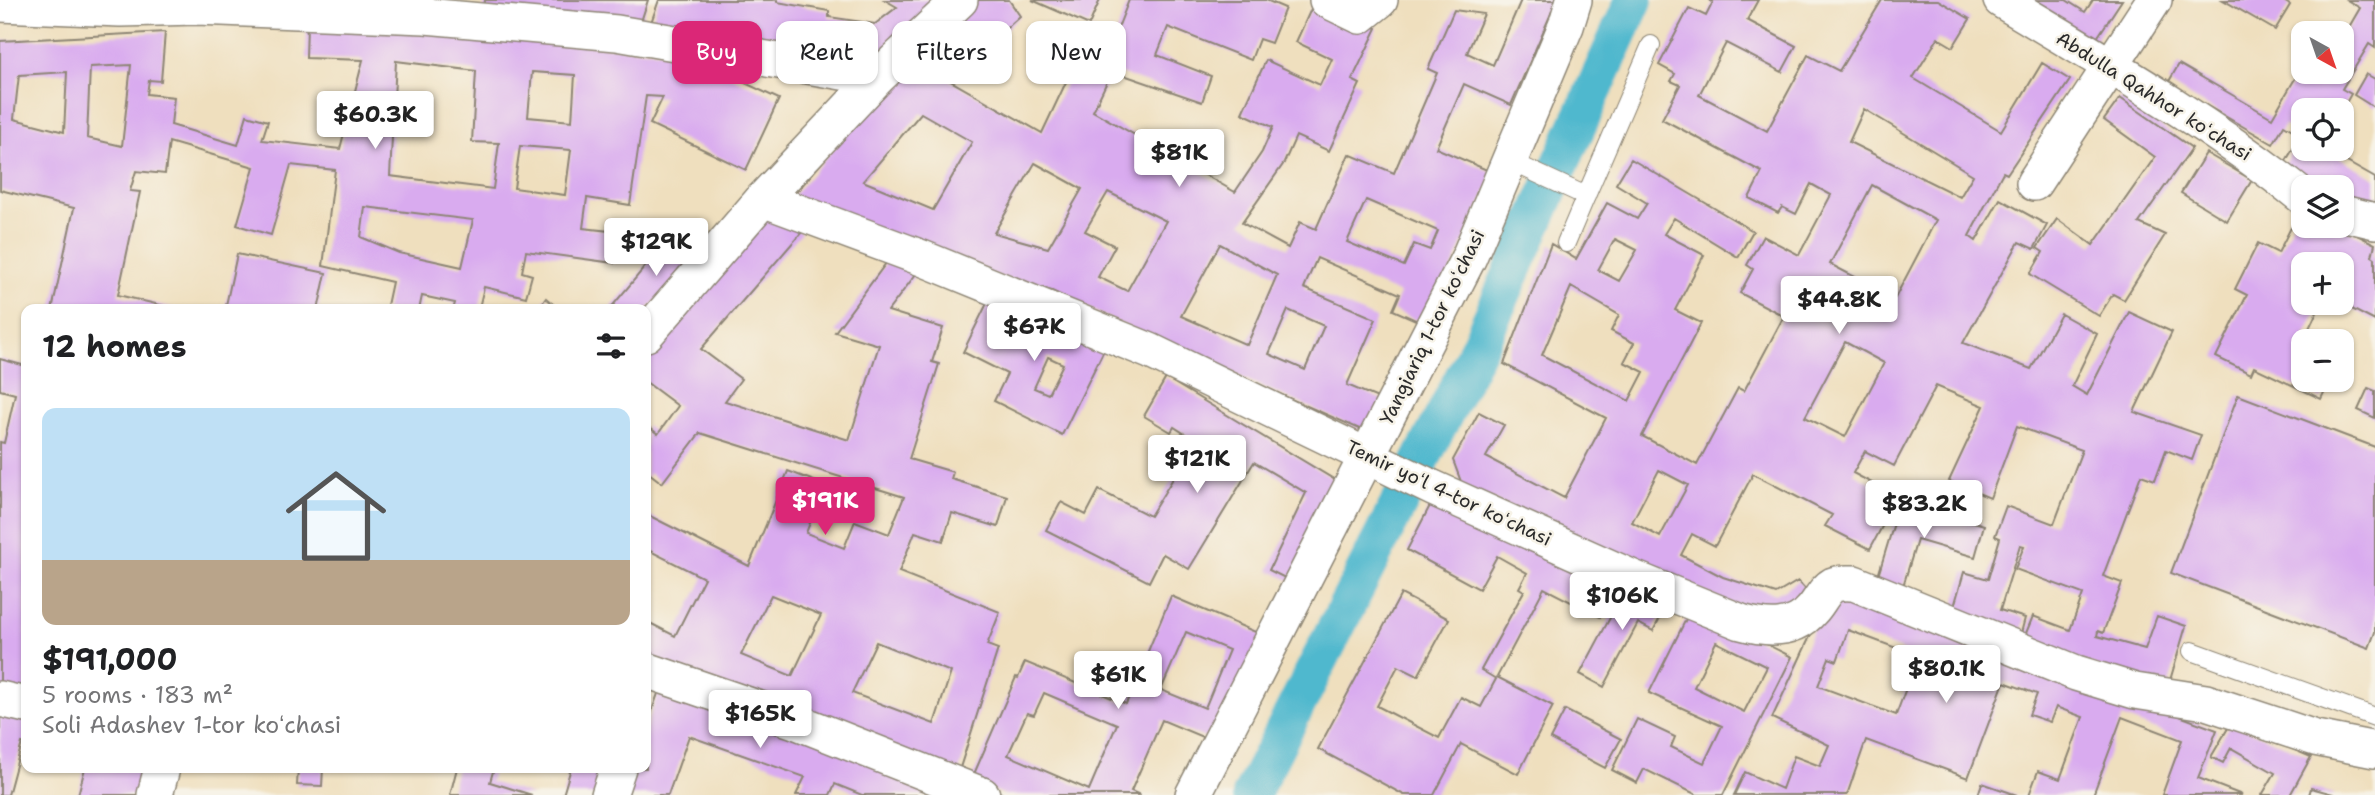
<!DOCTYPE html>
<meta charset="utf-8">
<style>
body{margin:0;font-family:"Shantell Sans",sans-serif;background:#f6f6f6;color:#202124;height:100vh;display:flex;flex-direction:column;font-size:26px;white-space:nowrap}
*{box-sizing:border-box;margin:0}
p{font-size:23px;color:#757577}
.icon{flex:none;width:38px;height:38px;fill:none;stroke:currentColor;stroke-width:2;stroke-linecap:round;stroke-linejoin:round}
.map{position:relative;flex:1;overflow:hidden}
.details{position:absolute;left:21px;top:304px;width:630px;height:469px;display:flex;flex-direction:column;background:#fff;border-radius:14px;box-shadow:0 2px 5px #0004}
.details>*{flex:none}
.banner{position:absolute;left:672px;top:21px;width:665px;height:63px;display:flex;gap:14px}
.needle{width:46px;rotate:140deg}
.buttons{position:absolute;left:2291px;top:21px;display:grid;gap:14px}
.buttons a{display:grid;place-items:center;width:63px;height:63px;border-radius:14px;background:#fff;box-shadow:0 2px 5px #0004;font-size:35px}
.price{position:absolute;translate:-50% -60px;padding:0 16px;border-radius:7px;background:#fff;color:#222;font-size:23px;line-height:46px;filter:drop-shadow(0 2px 4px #0008)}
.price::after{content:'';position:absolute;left:50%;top:42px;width:21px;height:16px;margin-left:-10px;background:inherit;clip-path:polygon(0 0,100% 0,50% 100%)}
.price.active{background:#db2777;color:#fff}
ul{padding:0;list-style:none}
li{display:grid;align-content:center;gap:14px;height:371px;padding:0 21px}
li span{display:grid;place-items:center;height:217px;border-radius:14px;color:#555}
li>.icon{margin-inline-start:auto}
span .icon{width:126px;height:126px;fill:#fffc;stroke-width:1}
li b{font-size:30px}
h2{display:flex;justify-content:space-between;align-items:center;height:84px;padding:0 21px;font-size:30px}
.chip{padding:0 24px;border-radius:14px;background:#fff;box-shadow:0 2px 5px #0004;font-size:24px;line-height:63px}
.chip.active{background:#db2777;color:#fff}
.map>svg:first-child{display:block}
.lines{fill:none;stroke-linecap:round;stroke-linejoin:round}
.canal{stroke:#50b8ce;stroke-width:38}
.building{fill:#d9abef;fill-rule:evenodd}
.lane-casing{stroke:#8d8574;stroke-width:20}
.street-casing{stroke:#8d8574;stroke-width:38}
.lane{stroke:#fff;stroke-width:18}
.street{stroke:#fff;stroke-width:35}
.labels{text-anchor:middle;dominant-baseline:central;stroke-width:5;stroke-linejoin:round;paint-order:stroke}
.street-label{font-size:19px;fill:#2b2b2b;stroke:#f7f3e8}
</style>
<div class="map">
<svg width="2375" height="795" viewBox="0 0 2375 795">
<rect width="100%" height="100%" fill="#f7f3e8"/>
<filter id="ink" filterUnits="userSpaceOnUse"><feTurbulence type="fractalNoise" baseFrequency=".0143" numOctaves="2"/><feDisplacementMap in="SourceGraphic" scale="14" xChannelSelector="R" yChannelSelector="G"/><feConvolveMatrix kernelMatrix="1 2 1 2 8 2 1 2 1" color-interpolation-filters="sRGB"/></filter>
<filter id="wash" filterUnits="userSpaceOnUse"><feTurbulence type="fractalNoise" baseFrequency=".00686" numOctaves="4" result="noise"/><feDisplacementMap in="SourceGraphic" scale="28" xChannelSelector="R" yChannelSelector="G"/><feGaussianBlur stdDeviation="1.57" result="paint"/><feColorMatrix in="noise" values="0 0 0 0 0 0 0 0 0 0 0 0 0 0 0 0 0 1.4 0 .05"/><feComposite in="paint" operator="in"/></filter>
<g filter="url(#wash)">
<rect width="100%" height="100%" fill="#efdfbe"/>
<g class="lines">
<!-- canal -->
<path class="canal" d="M1251 795 1479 346 1634 0"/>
</g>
<g id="blocks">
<!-- building -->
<g class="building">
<path d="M485 0H648L637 34 484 9Z"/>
<path d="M659 0H777V2L829 11V17L875 24 897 7 885 0H933L941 11 875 61 646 37Z"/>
<path d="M976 0H1009L1020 16 949 80 1042 133 1091 29 1114 38 1129 0H1266L1285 8 1271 43 1259 39 1251 60 1168 27 1157 55 1211 76 1202 102 1112 71 1093 111 1235 192 1262 152 1273 127 1242 113 1266 60 1320 85 1332 59 1296 42 1315 0 1377 28 1352 80 1360 84 1329 151 1296 136 1284 163 1242 223 1288 248 1300 222 1316 229 1349 154 1394 173 1437 73 1428 69 1454 10 1484 14 1467 53 1493 65 1521 0H1557L1511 105 1464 84 1436 148 1494 173 1427 325 1393 310 1400 294 1317 258 1304 288 1376 319 1347 385 1385 401 1371 434 1136 331 1052 291 973 270 793 196 911 59ZM921 113 972 142 933 210 863 181ZM1035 163 1082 189 1048 248 994 233ZM1108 192 1166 221 1127 291 1098 277 1115 246 1085 231ZM1366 200 1438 231 1430 250 1414 244 1404 266 1347 242ZM1220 244 1277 275 1247 345 1181 316ZM1288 310 1324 326 1305 370 1269 354Z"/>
<path d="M1032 0H1100L1089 25Z"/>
<path d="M1709 0H1758L1747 20 1796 46 1782 72 1726 43 1699 95 1767 131 1808 55 1839 71 1882 0H1938L1970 19 1953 47 1938 38 1913 78 2001 131 2042 63 2070 80 2007 174 2003 172 1969 236 1976 241 2000 199 2047 225 2034 249 2019 242 1963 343 2031 369 2061 314 2097 334 2072 386 2087 395 2129 312 2172 332 2134 412 2201 435 2192 460 2166 450 2155 480 2141 475 2103 576 2122 583 2103 633 2098 631 2097 636 2145 649 2157 616 2186 626 2166 694 2024 638 2033 616 2070 630 2083 594 2015 569 2024 546 2020 545 2000 610 2025 618 2020 637 1951 617 1964 572 1988 579 2000 538 1995 536 2006 506 2054 524 2082 450 2017 426 1990 498 1949 481 1984 406 1936 386 1894 466 1865 451 1853 473 1898 497 1870 549 1825 526 1832 515 1753 474 1715 546 1692 534 1681 555 1723 577 1776 594 1798 581 1811 595 1768 620 1463 487 1453 460 1479 412 1504 425 1486 457 1564 498 1606 418 1504 364 1551 244 1576 259 1607 203 1637 219 1647 203 1616 184 1631 159 1753 231 1738 257 1674 218 1664 234 1704 255 1675 310 1701 323 1642 436 1697 465 1738 388 1744 391 1784 316 1740 293 1753 269 1747 265 1763 236 1799 255 1831 195 1811 184 1796 214 1782 207 1778 213 1749 198 1762 172 1662 119 1680 85 1671 81 1675 74 1659 65 1689 8 1706 16 1713 2ZM1864 109 1973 175 1960 197 1849 142ZM1872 185 1936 220 1895 298 1830 264ZM1615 239 1637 250 1619 281 1598 270ZM1571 287 1619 315 1611 331 1634 343 1624 362 1644 372 1629 401 1542 355ZM1845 342 1884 363 1845 437 1805 417ZM1659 470 1688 485 1660 537 1632 522Z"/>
<path d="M2008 0H2066L2085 12 2093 0H2122L2089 50Z"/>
<path d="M2223 0H2282L2290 5 2275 30Z"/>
<path d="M2347 0H2375V48L2369 44 2342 89 2351 94 2342 110H2303V149H2324L2375 178V212L2342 200V187H2320L2283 166 2301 135 2284 125 2273 144 2168 83 2179 64 2272 118 2303 65V72H2314L2320 75 2322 72H2342V39L2360 8Z"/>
<path d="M307 25 397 27 683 54 779 99 746 170 650 124 663 97 646 96 630 205 587 198 583 228 618 232 614 263 526 251 522 272 532 275 526 297 484 287 479 308 470 307 469 310H453L455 303 422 296 419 310H386L392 282 323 266 335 170 291 165 271 235 237 225 254 167 169 142 165 174 136 171 130 191 140 192 118 295 181 310H52L74 208 0 190V41L165 32 161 81 149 80 147 94 174 97 171 125 238 145 247 115 268 121 262 140 340 149 363 60 306 58ZM396 61 476 71 472 142 499 143 493 189 390 176ZM131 65 122 146 87 138 90 67ZM67 72 64 132 14 119 19 75ZM532 72 575 75 572 121 528 117ZM520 146 571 150 565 195 514 188ZM365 207 473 220 462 267 399 253 361 237Z"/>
<path d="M2366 74 2375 79V108L2354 95Z"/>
<path d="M2120 98 2192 148 2139 223 2165 235 2124 300 2113 294 2099 316 2030 274 2043 252 2037 248 2057 219 2093 245 2155 157 2104 120Z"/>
<path d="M2206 153 2252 180 2227 221 2181 193Z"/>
<path d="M772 208 801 233 701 349 741 379 725 401 849 440 879 345 835 332 895 251 919 270 888 311 943 328 932 362 939 364 909 459 953 472 951 479 1007 496 998 527 952 513 943 541 915 532 899 572 1000 612 987 645 998 649 958 774 646 662V621L675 636 704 578 646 549V514L749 566 788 471 825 485 806 533 844 548 855 521 889 534 904 497 700 433 662 483 649 473 646 479V425L658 434 678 406 646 382V354ZM771 595 821 615 792 676 741 655ZM876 642 951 672 934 724 852 693Z"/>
<path d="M2299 212 2303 213V226H2339L2375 244 2372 256 2375 258V321L2342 304V264H2303V303H2321L2304 339 2309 341H2303V380H2330L2321 399 2254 367 2251 374 2216 357 2247 295 2235 289 2258 243 2278 253Z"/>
<path d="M669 238 698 262 646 310H609Z"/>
<path d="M237 254 326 273 318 310H225Z"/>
<path d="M991 295 1104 350 1062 435 994 401 1007 374 963 352ZM1048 357 1063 364 1048 394 1034 388Z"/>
<path d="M546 298 560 310H537Z"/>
<path d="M0 359 26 366V698L0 692V442L4 443 15 394 0 390Z"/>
<path d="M1166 378 1340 483 1293 582 1269 570 1306 493 1254 462 1189 569 1163 554 1149 582 1046 530 1061 502 1086 515 1099 490 1150 516 1196 441 1174 427 1171 432 1144 416Z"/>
<path d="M2368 388 2375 391V418L2358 410Z"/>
<path d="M2238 395 2375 447V632L2369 648 2171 573Z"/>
<path d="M1435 496 1624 585 1611 608 1606 605 1600 617 1544 588 1497 677 1553 706 1518 774 1461 744 1434 795H1404L1318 749 1401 594 1449 619 1418 676 1398 666 1377 706 1439 738 1461 697 1481 707 1496 679 1481 670 1524 591 1519 588 1527 573 1497 556 1479 589 1407 550Z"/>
<path d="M1901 500 1984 525 1975 557 1917 540 1901 593 1875 586Z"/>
<path d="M1628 584 1667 605 1653 631 1638 623 1604 687 1580 674Z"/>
<path d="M1833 587 2217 730 2198 778 2242 795H2162L2182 740 2122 717 2093 795H2029L2038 771 2060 779 2083 717 2056 707 2050 722 2029 715 2037 694 2004 682 1968 778 1866 740 1847 795H1734L1745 772 1782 789 1794 756 1820 766 1829 745 1772 718ZM1848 630 1918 656 1896 715 1818 686 1829 658 1837 661Z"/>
<path d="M1171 596 1265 636 1219 744 1162 720 1131 791 1140 795H1005L971 781 1016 677 1018 678 1025 662 1126 704ZM1186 632 1229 650 1205 708 1161 690ZM1044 693 1117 724 1089 790 1008 755 1027 713 1034 715Z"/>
<path d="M1692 607 1792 657 1723 795H1697L1644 769 1637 783 1612 770 1637 719 1675 737 1671 747 1704 763 1722 726 1649 693ZM1716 642 1767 667 1744 712 1694 687Z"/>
<path d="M663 679 969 795H862L835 784 830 795H796L805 777 689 736 668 795H622L631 768H646V728Z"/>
<path d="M0 705 26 711V744L22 743 8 795H0Z"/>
<path d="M1565 710 1621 739 1605 768 1550 739Z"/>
<path d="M2231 723 2311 757 2290 795H2262L2275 773 2231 748 2223 763 2211 757Z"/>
<path d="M85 768H145L138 795H78Z"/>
<path d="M298 768H323L322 786 297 785Z"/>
<path d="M457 768H494L490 782 532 795H450Z"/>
<path d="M571 768H604L597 795H563Z"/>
<path d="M1982 783 2017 795H1978Z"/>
<path d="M2311 788 2333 794V795H2309Z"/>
</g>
</g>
</g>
<g filter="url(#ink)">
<use href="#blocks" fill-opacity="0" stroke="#8d8574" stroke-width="2"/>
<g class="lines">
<defs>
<g id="lane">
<path d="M1510 161 1586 196 1651 45"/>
<path d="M1566 243 1586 196"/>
<path d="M2192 651 2375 717"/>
</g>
<g id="street">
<path d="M1327 0 1360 16 1380 0"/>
<path d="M2001 0C2104 62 2209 122 2303 197"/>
<path d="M0 4 120 9 197 7 425 16 617 33 877 78"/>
<path d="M2034 183 2154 0"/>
<path d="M763 199 922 258 1150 351 1433 488 1633 578 1741 622C1766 629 1794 632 1812 610 1819 603 1824 590 1833 585 1840 582 1847 583 1854 583L2076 673 2135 691 2206 702 2315 738 2375 750"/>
<path d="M2342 213 2375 221"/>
<path d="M646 334 763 199 877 78 960 0"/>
<path d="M646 670 795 721 982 795"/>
<path d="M0 699 26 705"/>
<path d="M155 795 162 768"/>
<path d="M609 795 618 768"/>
<path d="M1193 795 1469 257 1566 26 1574 0"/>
</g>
</defs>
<!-- lane casing -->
<use href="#lane" class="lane-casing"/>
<!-- street casing -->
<use href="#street" class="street-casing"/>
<!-- lane -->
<use href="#lane" class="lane"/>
<!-- street -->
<use href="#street" class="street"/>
</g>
</g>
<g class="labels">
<!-- street labels -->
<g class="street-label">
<text transform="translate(2154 96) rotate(32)">Abdulla Qahhor koʻchasi</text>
<text transform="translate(1432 327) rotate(-64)">Yangiariq 1-tor koʻchasi</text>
<text transform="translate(1449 493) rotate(25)">Temir yoʻl 4-tor koʻchasi</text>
</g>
</g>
</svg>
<div class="buttons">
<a><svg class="needle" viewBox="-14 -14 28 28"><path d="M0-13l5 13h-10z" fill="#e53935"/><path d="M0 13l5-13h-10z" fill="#757577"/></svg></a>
<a><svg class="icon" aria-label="locate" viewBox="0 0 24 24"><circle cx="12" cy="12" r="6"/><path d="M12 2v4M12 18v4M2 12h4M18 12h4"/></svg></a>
<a><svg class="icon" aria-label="layers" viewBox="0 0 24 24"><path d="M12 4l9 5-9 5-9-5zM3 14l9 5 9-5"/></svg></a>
<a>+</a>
<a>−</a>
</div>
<b class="price" style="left:375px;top:151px">$60.3K</b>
<b class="price" style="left:1179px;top:189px">$81K</b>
<b class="price" style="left:656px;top:278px">$129K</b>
<b class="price" style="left:1839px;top:336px">$44.8K</b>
<b class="price" style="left:1034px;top:363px">$67K</b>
<b class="price" style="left:1197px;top:495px">$121K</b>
<b class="price active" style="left:825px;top:537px">$191K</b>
<b class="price" style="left:1924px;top:540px">$83.2K</b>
<b class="price" style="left:1622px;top:632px">$106K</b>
<b class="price" style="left:1946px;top:705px">$80.1K</b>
<b class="price" style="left:1118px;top:711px">$61K</b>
<b class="price" style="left:760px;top:750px">$165K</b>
<div class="banner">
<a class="chip active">Buy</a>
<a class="chip">Rent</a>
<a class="chip">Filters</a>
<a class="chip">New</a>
</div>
<section class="details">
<h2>12 homes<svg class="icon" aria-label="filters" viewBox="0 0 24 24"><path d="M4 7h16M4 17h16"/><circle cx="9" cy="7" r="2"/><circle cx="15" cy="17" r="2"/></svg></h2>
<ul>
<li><span style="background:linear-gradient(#bfe0f5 70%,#b9a48a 0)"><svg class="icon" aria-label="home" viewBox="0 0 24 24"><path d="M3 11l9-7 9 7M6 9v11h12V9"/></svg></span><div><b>$191,000</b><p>5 rooms · 183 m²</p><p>Soli Adashev 1-tor koʻchasi</p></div></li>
</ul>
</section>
</div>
